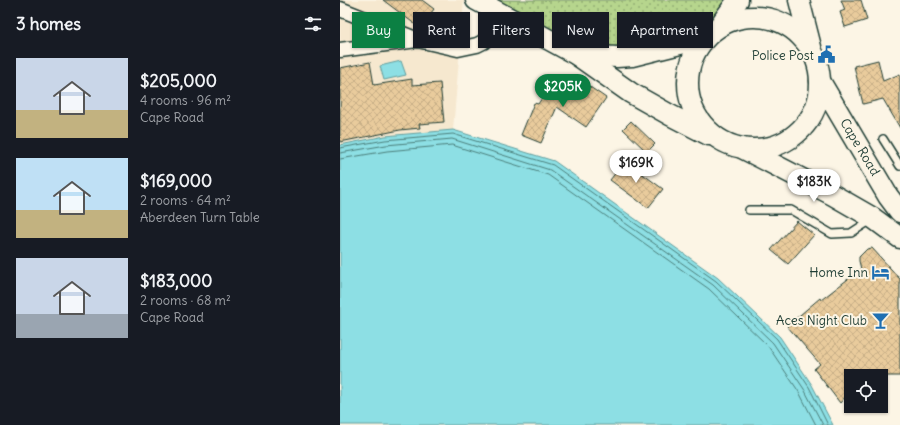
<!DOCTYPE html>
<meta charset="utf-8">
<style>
body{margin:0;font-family:Delius,sans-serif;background:#20242c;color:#f1f3f6;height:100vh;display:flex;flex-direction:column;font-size:15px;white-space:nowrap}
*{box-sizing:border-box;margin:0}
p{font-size:13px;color:#9ea1a6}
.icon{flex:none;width:22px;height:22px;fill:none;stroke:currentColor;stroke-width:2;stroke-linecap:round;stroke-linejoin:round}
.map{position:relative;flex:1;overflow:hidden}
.panel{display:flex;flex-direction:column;background:#171b24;width:340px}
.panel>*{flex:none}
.hud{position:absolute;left:12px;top:12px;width:380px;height:36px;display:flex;gap:8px}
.controls{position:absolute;left:504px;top:369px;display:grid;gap:8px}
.controls a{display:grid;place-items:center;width:44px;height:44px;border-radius:0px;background:#171b24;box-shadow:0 1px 3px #0004;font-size:20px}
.price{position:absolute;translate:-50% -34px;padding:0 9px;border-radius:14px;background:#fff;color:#222;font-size:13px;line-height:26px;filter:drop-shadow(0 1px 2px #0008)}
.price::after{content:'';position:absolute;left:50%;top:24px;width:12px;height:9px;margin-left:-6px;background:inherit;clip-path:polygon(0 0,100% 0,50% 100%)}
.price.active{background:#0b8043;color:#fff}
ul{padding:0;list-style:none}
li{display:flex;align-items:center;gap:12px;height:100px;padding:0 16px}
li span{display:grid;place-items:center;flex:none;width:112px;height:80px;border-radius:0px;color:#555}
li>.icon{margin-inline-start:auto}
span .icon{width:48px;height:48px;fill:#fffc;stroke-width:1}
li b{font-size:17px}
h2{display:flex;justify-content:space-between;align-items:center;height:48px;padding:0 16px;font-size:17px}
.tag{padding:0 14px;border-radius:0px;background:#171b24;box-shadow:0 1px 3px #0004;font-size:14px;line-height:36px}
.tag.active{background:#0b8043;color:#fff}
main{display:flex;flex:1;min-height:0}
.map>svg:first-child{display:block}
.built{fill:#f6e8cf}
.park{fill:url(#park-dots);stroke:#6a8960}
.water{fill:#8ddfe4;stroke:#619e9e}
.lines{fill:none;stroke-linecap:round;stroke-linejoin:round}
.shore{stroke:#4b7e7a;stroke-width:1}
.building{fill:url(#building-cross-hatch);stroke:#1f3d34}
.lane-casing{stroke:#1f3d34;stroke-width:10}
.street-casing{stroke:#1f3d34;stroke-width:17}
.secondary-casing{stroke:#1f3d34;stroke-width:23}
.lane{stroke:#fcf5e5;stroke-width:7}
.street{stroke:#fcf5e5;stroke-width:14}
.secondary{stroke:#fcf5e5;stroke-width:20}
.labels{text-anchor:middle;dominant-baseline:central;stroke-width:4;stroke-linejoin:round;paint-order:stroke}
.poi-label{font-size:13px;fill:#1f3d34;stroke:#fcf5e5;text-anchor:end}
.street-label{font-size:13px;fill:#1f3d34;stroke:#fcf5e5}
</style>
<main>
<section class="panel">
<h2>3 homes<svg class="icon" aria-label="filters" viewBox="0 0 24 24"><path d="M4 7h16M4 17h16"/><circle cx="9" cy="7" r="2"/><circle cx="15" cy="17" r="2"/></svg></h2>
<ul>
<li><span style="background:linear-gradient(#c9d6e8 65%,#c2b280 0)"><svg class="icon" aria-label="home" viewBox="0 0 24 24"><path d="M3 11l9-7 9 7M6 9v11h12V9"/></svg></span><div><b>$205,000</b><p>4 rooms · 96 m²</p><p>Cape Road</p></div></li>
<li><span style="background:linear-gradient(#bfe0f5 65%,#c2b280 0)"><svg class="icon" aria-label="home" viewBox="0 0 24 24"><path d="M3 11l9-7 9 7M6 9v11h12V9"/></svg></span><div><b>$169,000</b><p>2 rooms · 64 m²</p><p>Aberdeen Turn Table</p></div></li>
<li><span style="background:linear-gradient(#c9d6e8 70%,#9aa5b1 0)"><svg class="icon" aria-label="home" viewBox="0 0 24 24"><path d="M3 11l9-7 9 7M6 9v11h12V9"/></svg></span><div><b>$183,000</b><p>2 rooms · 68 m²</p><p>Cape Road</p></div></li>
</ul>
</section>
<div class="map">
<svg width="560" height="425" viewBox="0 0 560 425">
<defs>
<pattern id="park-dots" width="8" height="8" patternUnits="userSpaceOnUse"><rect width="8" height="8" fill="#b6d58d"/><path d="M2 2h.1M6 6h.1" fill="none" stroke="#93ae74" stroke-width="1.8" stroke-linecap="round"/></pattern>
<pattern id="building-cross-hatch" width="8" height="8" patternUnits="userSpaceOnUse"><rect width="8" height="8" fill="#e9cb9c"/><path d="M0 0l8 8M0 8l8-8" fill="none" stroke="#c7af87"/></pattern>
</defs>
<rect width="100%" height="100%" fill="#fcf5e5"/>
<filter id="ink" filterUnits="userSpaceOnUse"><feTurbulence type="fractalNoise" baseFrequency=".025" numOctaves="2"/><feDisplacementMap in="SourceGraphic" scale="8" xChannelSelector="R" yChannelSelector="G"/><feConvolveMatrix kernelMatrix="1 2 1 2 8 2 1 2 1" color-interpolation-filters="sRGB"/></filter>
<g filter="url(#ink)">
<!-- built -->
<path class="built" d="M0 0H124L113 130 45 136 0 145Z"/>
<!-- park -->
<path class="park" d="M147 0H392L367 31 286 53 217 40Z"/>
<!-- water -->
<g class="water">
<path d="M61 61 66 75 44 80 40 66Z"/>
<path d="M113 130 214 161 378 278 440 337 472 385 493 425H0V145L45 136Z"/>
</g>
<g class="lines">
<!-- shore -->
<g class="shore">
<path d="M0 148 45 140 113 134 213 165 376 281 437 339 469 387 488 425"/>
<path d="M0 153 46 145 112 139 210 170 373 285 433 343 464 389 483 425"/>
<path d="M0 159 47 151 112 145 208 175 369 289 428 346 459 392 476 425"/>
</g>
</g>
<!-- building -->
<g class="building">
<path d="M43 0H82L94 9 80 28Z"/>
<path d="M501 0H521L527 20 505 27 500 12 505 10Z"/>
<path d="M538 60 543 81 560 74V128L543 99 523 104 514 66Z"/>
<path d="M30 62 34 85 72 79V85L100 83 104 122 79 124 80 128 60 130 0 142V68Z"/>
<path d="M237 78 266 98 246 127 217 107 201 143 181 135 194 103 198 104 211 85 225 95Z"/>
<path d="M291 121 315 144 307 152 283 129Z"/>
<path d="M285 161 323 189 308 208 270 180Z"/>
<path d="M457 221 474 235 448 264 431 250Z"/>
<path d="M532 248 560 279V376H511V390L500 403 474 369 480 364 447 326 480 298 481 300 521 269 519 261V257L527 249Z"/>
</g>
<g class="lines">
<defs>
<g id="lane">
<path d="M543 139 560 166"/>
<path d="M409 210H451L492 234 511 233 531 220"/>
</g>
<g id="street">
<path d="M0 9 78 40 118 49 137 45 143 42 167 17"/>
<path d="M0 50 77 40"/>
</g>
<g id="secondary">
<path d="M136 0 237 55 291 93 330 115 369 135"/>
<path d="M459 0 471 47"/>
<circle cx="414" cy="83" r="66"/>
<path d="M380 25 398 0"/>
<path d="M237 55 277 57 292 56 364 38"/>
<path d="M480 81 548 196 560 212"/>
<path d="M404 149 493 195 533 218 560 238"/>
</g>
</defs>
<!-- lane casing -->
<use href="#lane" class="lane-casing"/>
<!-- street casing -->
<use href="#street" class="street-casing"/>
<!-- secondary casing -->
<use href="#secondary" class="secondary-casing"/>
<!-- lane -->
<use href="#lane" class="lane"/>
<!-- street -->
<use href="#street" class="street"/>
<!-- secondary -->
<use href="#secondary" class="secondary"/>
</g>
</g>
<!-- icons -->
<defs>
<symbol id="civic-bare" viewBox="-9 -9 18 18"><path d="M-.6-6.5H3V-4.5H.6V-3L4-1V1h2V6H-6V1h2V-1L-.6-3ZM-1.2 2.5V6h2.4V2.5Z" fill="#1f6fb2" stroke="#fcf5e5" stroke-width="2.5" paint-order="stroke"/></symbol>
<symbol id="hotel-bare" viewBox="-9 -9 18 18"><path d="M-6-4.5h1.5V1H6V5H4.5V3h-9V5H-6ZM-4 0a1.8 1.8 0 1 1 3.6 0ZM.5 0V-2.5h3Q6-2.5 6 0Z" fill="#1f6fb2" stroke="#fcf5e5" stroke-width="2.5" paint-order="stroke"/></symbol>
<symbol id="bar-bare" viewBox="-9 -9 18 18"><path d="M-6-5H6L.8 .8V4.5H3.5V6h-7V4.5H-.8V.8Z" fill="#1f6fb2" stroke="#fcf5e5" stroke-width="2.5" paint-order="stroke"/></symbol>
</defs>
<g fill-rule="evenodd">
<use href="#civic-bare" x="474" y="42" width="25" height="25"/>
<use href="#hotel-bare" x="528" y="260" width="25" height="25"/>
<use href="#bar-bare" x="528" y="308" width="25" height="25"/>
</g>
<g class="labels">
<!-- poi labels -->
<g class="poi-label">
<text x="474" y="55">Police Post</text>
<text x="528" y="272">Home Inn</text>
<text x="527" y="320">Aces Night Club</text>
</g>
<!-- street labels -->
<g class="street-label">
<text transform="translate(520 147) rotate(59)">Cape Road</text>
</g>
</g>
</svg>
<div class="controls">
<a><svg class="icon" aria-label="locate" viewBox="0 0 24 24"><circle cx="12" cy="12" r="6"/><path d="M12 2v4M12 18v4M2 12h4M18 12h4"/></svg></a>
</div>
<b class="price active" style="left:223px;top:108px">$205K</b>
<b class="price" style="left:296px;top:184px">$169K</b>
<b class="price" style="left:474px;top:203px">$183K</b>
<div class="hud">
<a class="tag active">Buy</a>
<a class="tag">Rent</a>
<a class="tag">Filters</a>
<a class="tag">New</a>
<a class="tag">Apartment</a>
</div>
</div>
</main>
